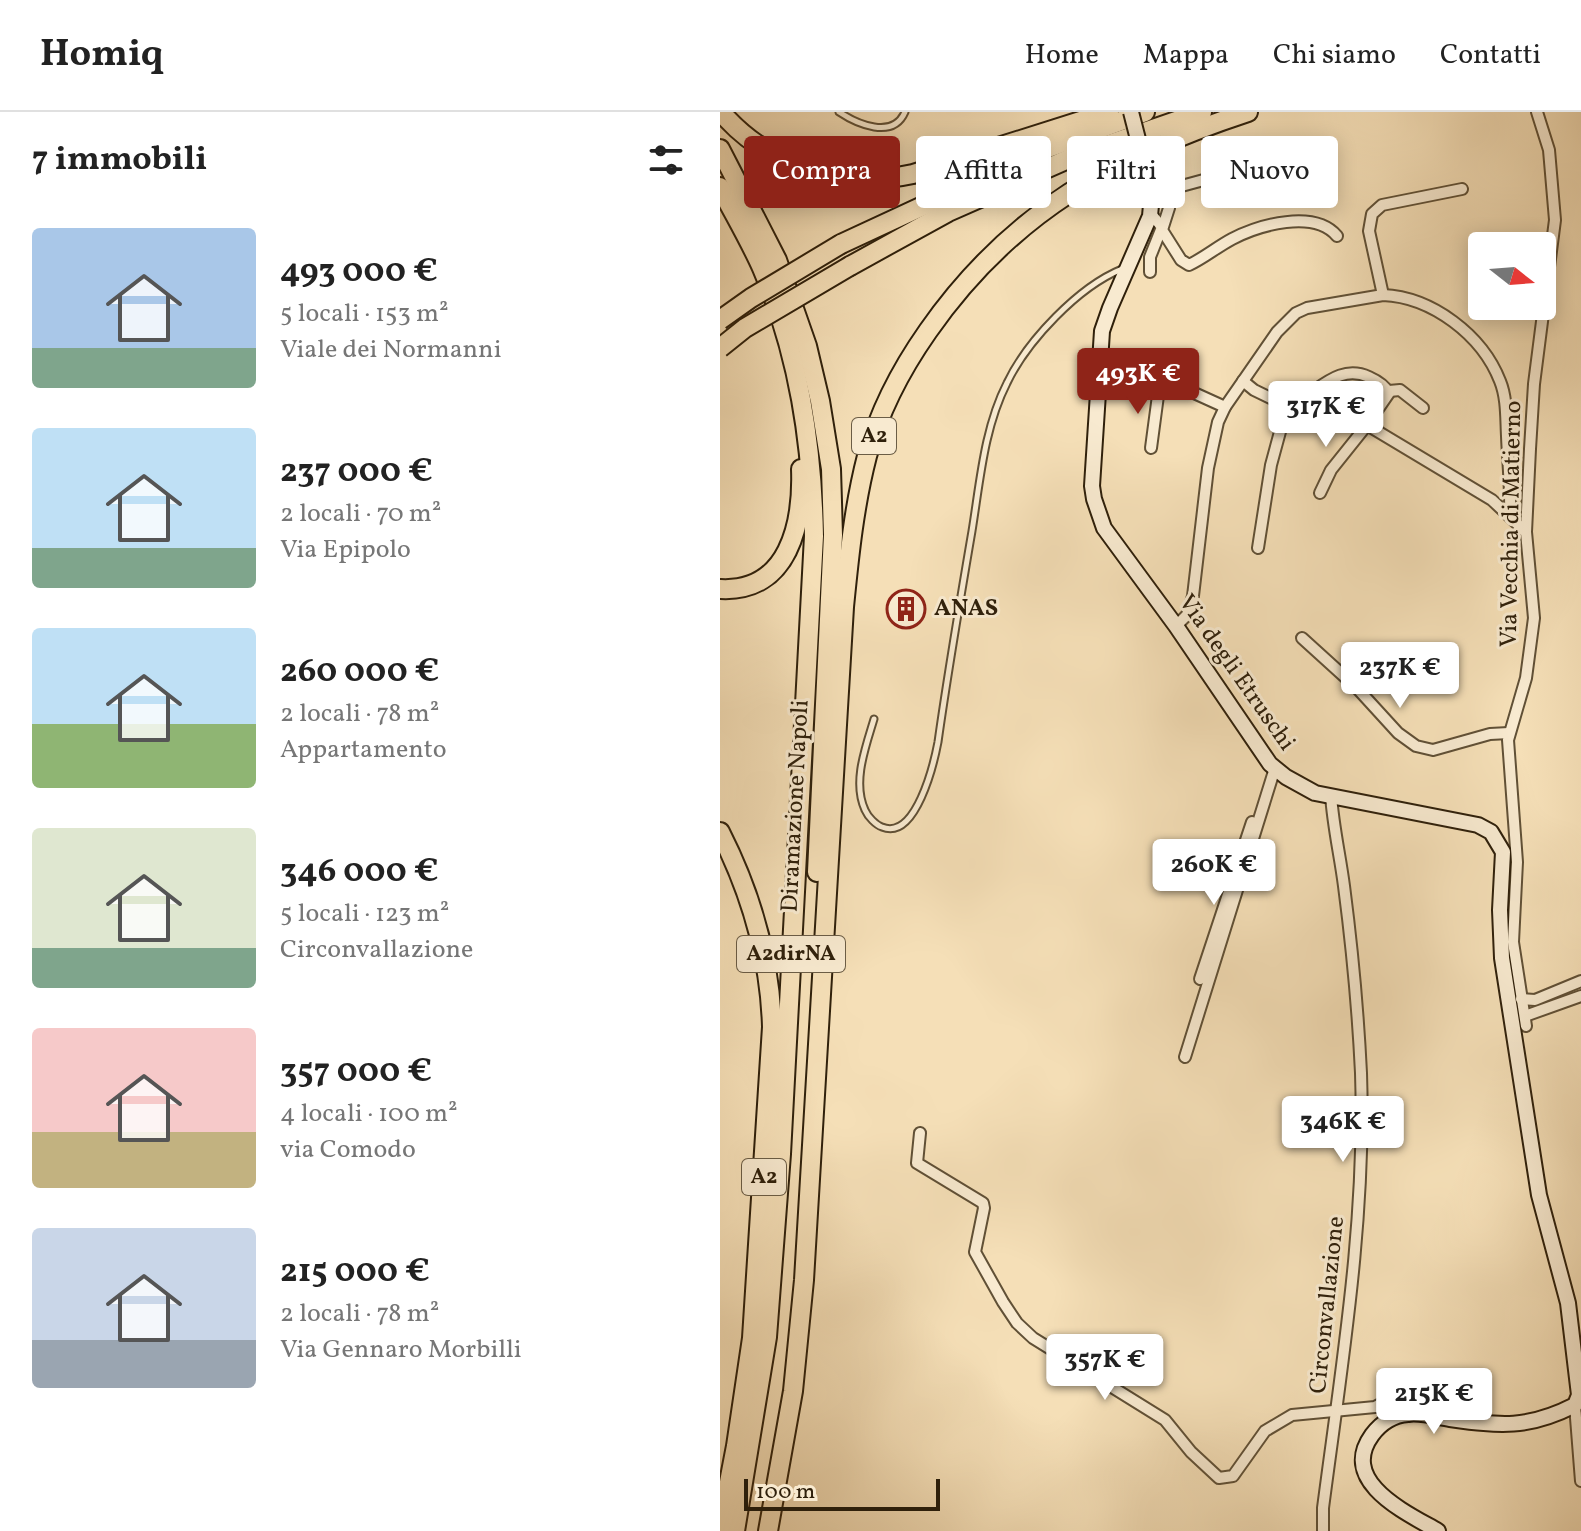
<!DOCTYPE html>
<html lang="it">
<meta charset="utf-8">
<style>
body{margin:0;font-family:Vollkorn,serif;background:#f2f2f2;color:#222;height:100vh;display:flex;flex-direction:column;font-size:30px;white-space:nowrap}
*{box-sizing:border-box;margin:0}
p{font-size:26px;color:#767676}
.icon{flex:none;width:44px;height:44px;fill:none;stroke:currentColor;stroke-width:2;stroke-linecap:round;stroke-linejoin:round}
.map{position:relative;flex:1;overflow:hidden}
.sheet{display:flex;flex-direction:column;background:#fff;width:720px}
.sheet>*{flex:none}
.banner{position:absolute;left:24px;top:24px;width:716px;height:72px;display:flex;gap:16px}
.needle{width:52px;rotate:107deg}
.controls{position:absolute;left:748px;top:120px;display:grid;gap:16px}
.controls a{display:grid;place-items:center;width:88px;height:88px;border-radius:8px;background:#fff;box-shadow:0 4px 20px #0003;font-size:40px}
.scale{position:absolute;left:24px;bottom:20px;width:196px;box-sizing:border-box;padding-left:8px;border:4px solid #2f200b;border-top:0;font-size:22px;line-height:28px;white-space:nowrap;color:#2f200b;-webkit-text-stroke:6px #f8ead0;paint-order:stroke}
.price{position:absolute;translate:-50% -68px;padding:0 18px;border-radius:8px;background:#fff;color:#222;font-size:26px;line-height:52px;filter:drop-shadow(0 2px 4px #0008)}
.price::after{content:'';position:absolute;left:50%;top:48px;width:24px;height:18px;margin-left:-12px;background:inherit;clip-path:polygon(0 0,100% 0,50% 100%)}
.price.current{background:#8f2418;color:#fff}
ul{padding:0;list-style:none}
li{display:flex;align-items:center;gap:24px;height:200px;padding:0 32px}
li span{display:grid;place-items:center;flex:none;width:224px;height:160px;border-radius:8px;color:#555}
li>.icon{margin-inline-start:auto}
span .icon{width:96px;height:96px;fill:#fffc;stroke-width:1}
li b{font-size:34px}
h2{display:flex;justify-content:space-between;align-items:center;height:96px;padding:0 32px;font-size:34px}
.pill{padding:0 28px;border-radius:8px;background:#fff;box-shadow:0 4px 20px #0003;font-size:28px;line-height:72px}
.pill.current{background:#8f2418;color:#fff}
header{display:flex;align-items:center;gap:48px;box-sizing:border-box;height:112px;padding:0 40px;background:#fff;border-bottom:2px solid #e0e0e0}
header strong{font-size:38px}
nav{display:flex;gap:44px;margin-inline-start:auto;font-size:28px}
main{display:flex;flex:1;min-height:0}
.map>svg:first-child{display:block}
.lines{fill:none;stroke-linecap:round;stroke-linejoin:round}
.service-casing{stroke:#605036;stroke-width:9}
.minor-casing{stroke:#605036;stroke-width:14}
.secondary-casing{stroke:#2f200b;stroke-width:18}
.motorway-casing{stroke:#2f200b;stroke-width:22}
.service{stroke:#f8ead0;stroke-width:5}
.minor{stroke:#f8ead0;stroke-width:10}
.secondary{stroke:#f8ead0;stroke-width:14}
.motorway{stroke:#f5dfb7;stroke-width:18}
.secondary-bridge-casing{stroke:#2f200b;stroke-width:18;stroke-linecap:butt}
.motorway-bridge-casing{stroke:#2f200b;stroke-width:22;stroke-linecap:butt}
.secondary-bridge{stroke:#f8ead0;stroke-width:14}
.motorway-bridge{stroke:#f5dfb7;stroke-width:18}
.labels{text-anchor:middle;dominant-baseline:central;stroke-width:6;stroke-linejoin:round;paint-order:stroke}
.shield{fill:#f8ead0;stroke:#6b5d46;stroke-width:2}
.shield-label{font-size:22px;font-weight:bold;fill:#2f200b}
.street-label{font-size:24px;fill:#2f200b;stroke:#f8ead0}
.poi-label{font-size:24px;font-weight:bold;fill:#2f200b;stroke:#f8ead0;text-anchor:start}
</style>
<header>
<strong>Homiq</strong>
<nav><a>Home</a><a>Mappa</a><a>Chi siamo</a><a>Contatti</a></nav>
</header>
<main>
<section class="sheet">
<h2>7 immobili<svg class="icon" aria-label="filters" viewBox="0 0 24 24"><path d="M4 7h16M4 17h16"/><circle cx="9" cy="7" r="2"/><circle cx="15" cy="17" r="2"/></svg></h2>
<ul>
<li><span style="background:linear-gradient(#a9c7e8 75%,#7fa58c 0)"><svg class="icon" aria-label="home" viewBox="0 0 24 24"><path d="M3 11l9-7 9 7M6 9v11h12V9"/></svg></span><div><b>493 000 €</b><p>5 locali · 153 m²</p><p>Viale dei Normanni</p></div></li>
<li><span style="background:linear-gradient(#bfe0f5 75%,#7fa58c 0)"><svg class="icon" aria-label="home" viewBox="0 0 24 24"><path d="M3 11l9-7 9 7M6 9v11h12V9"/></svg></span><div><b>237 000 €</b><p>2 locali · 70 m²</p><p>Via Epipolo</p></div></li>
<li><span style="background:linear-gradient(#bfe0f5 60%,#8fb573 0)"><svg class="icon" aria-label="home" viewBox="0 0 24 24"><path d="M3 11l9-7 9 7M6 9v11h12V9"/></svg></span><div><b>260 000 €</b><p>2 locali · 78 m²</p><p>Appartamento</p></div></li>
<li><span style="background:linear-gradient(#dfe7d0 75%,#7fa58c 0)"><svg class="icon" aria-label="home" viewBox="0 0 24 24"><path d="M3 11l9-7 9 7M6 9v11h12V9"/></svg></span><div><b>346 000 €</b><p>5 locali · 123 m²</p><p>Circonvallazione</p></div></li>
<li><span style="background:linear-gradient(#f6c9c9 65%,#c2b280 0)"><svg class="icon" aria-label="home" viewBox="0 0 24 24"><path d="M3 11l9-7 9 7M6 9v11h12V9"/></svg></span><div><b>357 000 €</b><p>4 locali · 100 m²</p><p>via Comodo</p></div></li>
<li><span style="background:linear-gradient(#c9d6e8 70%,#9aa5b1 0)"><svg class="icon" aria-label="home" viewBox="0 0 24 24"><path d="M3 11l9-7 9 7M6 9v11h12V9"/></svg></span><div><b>215 000 €</b><p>2 locali · 78 m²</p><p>Via Gennaro Morbilli</p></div></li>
</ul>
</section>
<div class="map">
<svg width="861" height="1419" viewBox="0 0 861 1419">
<rect width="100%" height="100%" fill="#f5dfb7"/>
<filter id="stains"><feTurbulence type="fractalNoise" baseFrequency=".0025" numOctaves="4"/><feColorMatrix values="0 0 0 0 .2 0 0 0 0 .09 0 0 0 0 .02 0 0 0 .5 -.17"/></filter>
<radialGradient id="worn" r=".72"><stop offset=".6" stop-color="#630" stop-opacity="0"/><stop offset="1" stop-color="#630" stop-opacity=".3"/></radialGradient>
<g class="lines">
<defs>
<g id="service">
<path d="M119 0C137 12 173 28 185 0"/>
<path d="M154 607C146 634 132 670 145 698 148 705 156 713 162 715 196 729 214 651 218 630 228 559 240 489 252 419 260 370 264 316 287 271 307 229 358 175 402 157"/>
</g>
<g id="minor">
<path d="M450 78 449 96 442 118 461 148 469 153C484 146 497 135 512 127 539 113 594 97 617 124"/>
<path d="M432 82 491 66 549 45"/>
<path d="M430 160V145L442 115 431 102"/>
<path d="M663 183 649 119 652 102 662 93 742 77"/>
<path d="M523 269 534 278 567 294C596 284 616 250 649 265 658 269 665 274 669 281L647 313 772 388 806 420"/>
<path d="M669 279 680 278 703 296"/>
<path d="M431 336 439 276 452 271 505 295"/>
<path d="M600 381 611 358 647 313"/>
<path d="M538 436 551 353 567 294"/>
<path d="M456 514 467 503 473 484 488 356 498 310 505 295 557 220 576 201 587 196 663 183C712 185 762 223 780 269 787 286 786 306 787 324 788 350 791 377 790 403"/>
<path d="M582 526 636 575 678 621 696 634 713 638 770 622 789 621"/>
<path d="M480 867 532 710"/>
<path d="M801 887 815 888 861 869"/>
<path d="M805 904 861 884"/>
<path d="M806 914 793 830 797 750 788 628 806 566 814 506 806 420 810 337 814 272 835 108 829 38 817 0"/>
<path d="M465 945 555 656"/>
<path d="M200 1021 197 1051 263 1091 264 1096 255 1140 283 1190 297 1211 313 1226 445 1308 471 1340 499 1366 513 1364 545 1319 572 1303 655 1295 670 1287 688 1283 708 1286 709 1304"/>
<path d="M855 1293 861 1369"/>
<path d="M603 1419V1396C622 1251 646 1108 641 961 638 899 632 835 624 774 620 743 613 714 611 683"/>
</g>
<path id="secondary" d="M432 82 430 104 390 196 382 219 372 374 374 387 384 416 456 514 550 652 566 665 595 681 758 713 771 720 783 740 780 798 782 846 819 1083 848 1191 859 1283 855 1293C808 1317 780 1314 730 1307 717 1305 701 1300 688 1302 673 1303 661 1311 652 1323 618 1370 687 1401 718 1419"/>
<g id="motorway">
<path d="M1 0C48 55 123 77 193 62L389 0"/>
<path d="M0 37 57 148 87 234 100 289 111 357 113 423 97 760"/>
<path d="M0 75C14 102 30 129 42 156 79 242 92 332 94 424L61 1042 47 1225 15 1419"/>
<path d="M121 132 328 36 425 0"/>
<path d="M130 154 228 100 355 44 482 0"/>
<path d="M0 477C69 481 83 411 81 357"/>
<path d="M0 720C31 781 50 846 52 915L32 1226 16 1334 0 1417"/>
<path d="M48 1419 73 1279 84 1168 124 495C129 445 134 394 147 344 159 300 182 256 208 219 291 100 394 44 528 0"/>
</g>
</defs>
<!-- service casing -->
<use href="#service" class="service-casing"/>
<!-- minor casing -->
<use href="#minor" class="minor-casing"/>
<!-- secondary casing -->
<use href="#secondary" class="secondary-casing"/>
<!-- motorway casing -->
<use href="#motorway" class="motorway-casing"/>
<!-- service -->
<use href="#service" class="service"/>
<!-- minor -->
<use href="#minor" class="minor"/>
<!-- secondary -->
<use href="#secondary" class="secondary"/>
<!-- motorway -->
<use href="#motorway" class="motorway"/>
<defs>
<path id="secondary-bridge" d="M411 0 432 82"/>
<g id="motorway-bridge">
<path d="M0 208 31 186 121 132"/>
<path d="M0 236 25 216 130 154"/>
</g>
</defs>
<!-- secondary-bridge casing -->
<use href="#secondary-bridge" class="secondary-bridge-casing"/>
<!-- motorway-bridge casing -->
<use href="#motorway-bridge" class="motorway-bridge-casing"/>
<!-- secondary-bridge -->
<use href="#secondary-bridge" class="secondary-bridge"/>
<!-- motorway-bridge -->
<use href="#motorway-bridge" class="motorway-bridge"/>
</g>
<!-- icons -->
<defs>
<symbol id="building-ring" viewBox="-11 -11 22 22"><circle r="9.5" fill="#f8ead0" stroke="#8f2418" stroke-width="1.5"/><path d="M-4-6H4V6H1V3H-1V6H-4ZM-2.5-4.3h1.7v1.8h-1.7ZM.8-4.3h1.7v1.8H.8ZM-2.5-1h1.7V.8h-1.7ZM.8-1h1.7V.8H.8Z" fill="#8f2418"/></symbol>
</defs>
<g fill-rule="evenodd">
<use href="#building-ring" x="164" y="475" width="44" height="44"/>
</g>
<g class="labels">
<!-- shield labels -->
<g class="shield">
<rect x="132" y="306" width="44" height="36" rx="6"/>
<rect x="17" y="824" width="108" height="36" rx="6"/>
<rect x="22" y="1047" width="44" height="36" rx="6"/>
</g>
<g class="shield-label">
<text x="154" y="324">A2</text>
<text x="71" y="842">A2dirNA</text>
<text x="44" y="1065">A2</text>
</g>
<!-- street labels -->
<g class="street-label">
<text transform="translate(792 412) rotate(-89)">Via Vecchia di Matierno</text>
<text transform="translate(516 561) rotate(55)">Via degli Etruschi</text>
<text transform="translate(76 694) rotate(-87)">Diramazione Napoli</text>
<text transform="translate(608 1193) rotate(-84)">Circonvallazione</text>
</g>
<!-- poi labels -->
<g class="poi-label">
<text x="214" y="497">ANAS</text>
</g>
</g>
<rect width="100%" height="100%" filter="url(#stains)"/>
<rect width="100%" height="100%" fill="url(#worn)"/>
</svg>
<div class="controls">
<a><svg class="needle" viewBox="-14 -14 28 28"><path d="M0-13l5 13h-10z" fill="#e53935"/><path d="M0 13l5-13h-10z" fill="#767676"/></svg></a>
</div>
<div class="scale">100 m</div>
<b class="price current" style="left:418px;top:304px">493K €</b>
<b class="price" style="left:606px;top:337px">317K €</b>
<b class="price" style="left:680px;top:598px">237K €</b>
<b class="price" style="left:494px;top:795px">260K €</b>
<b class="price" style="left:623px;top:1052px">346K €</b>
<b class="price" style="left:385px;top:1290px">357K €</b>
<b class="price" style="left:714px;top:1324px">215K €</b>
<div class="banner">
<a class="pill current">Compra</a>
<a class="pill">Affitta</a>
<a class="pill">Filtri</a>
<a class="pill">Nuovo</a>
</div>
</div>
</main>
